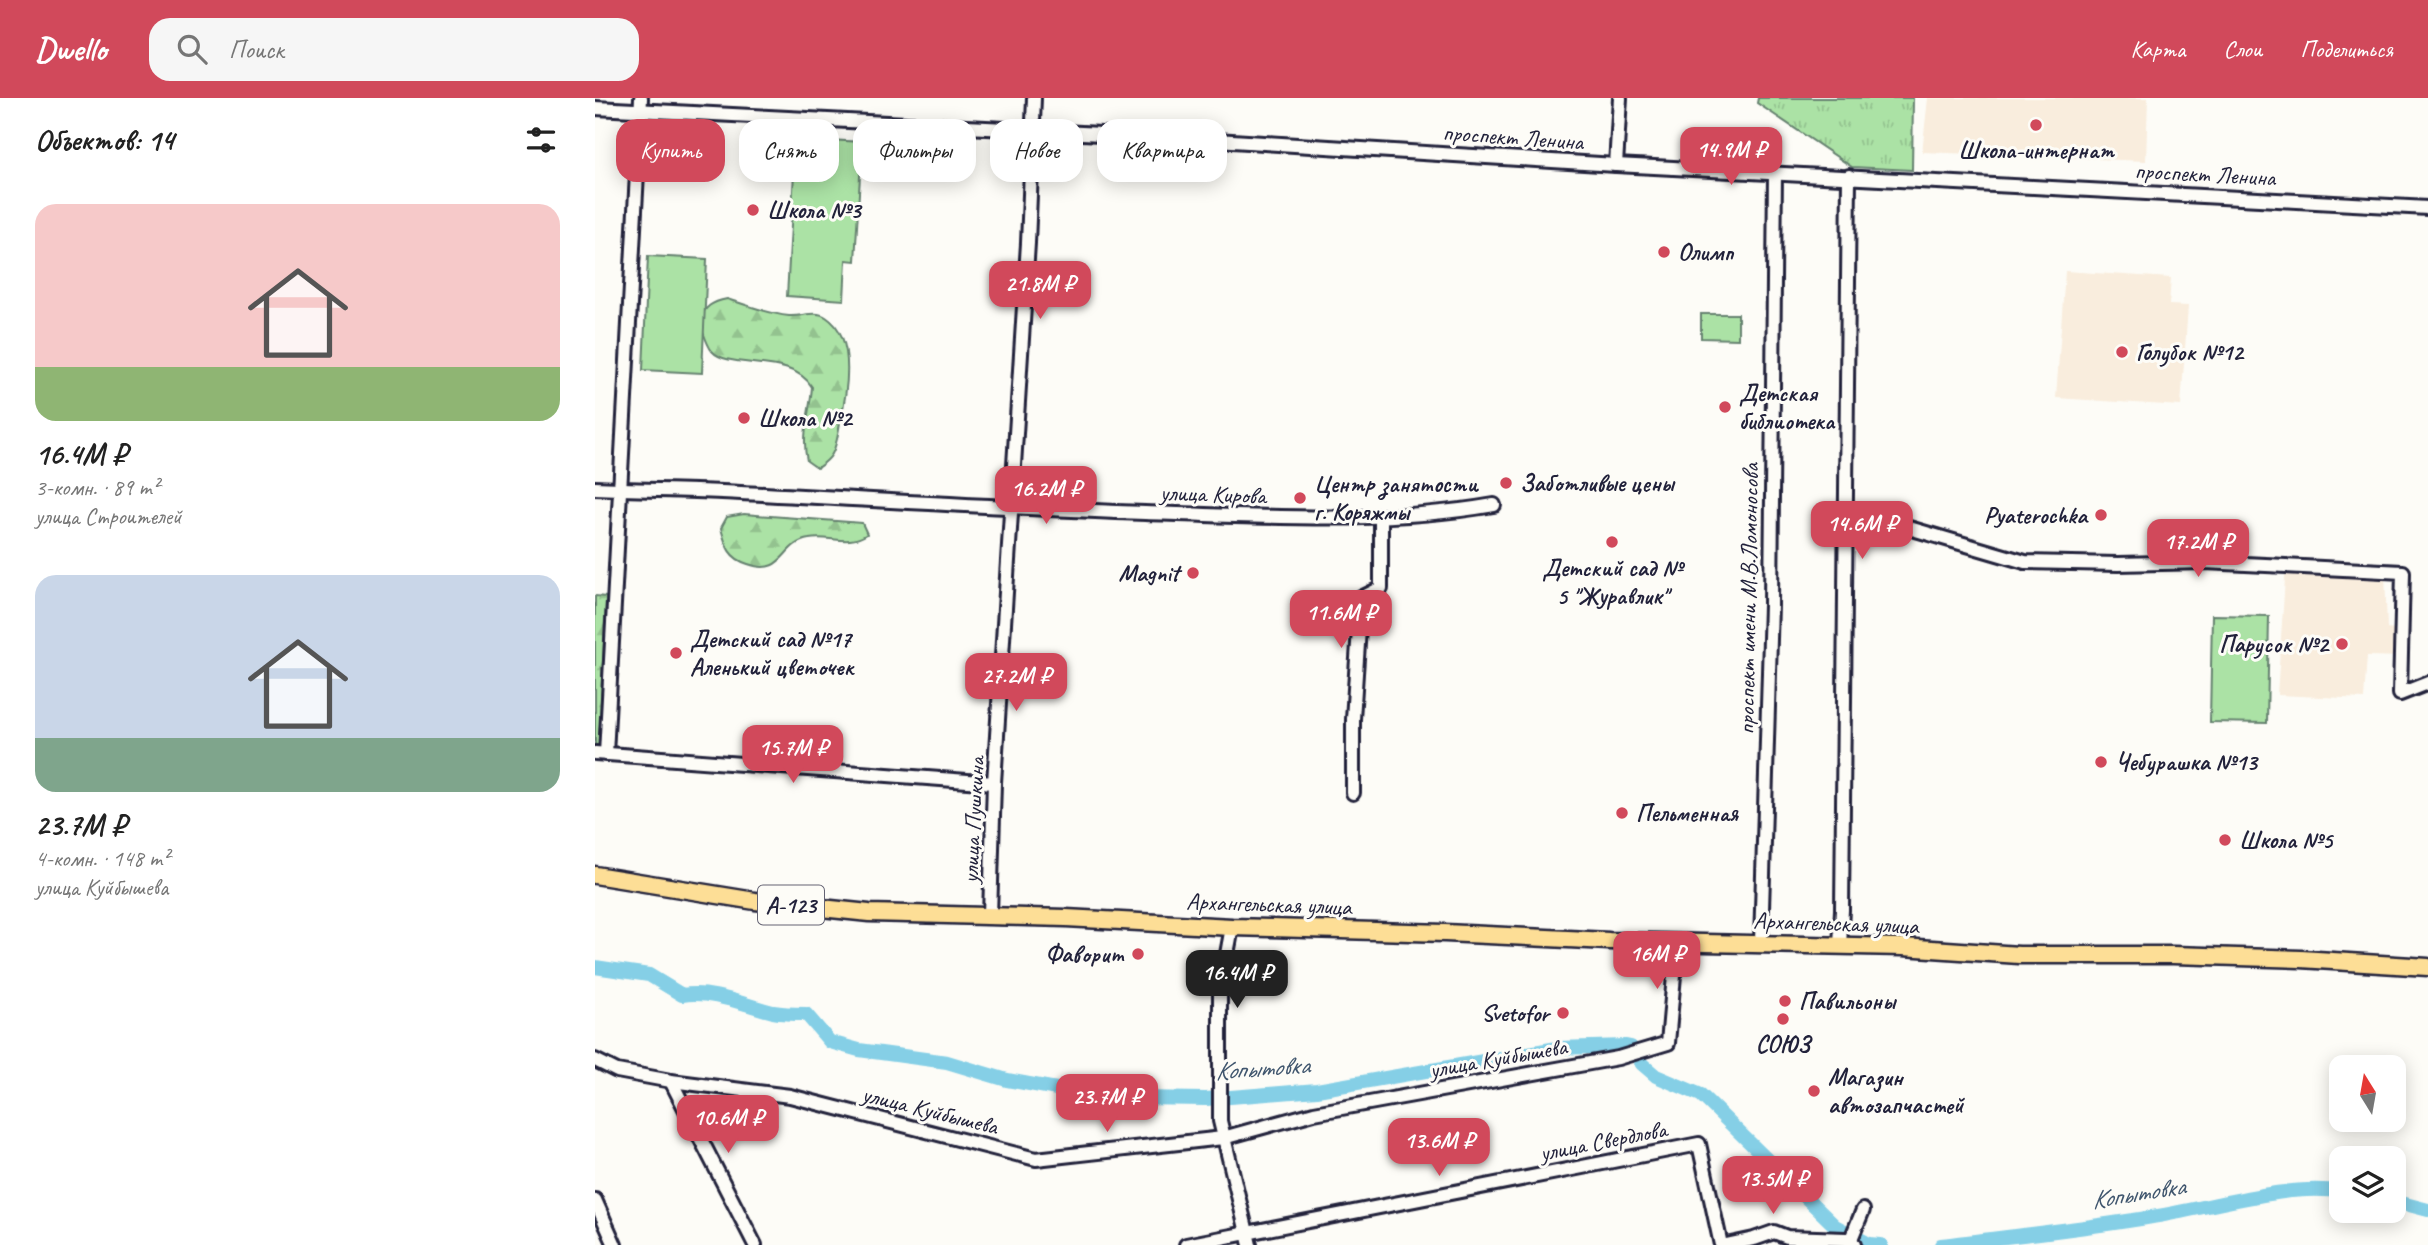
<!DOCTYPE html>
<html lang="ru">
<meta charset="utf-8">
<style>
body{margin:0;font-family:Caveat,sans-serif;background:#f6f6f6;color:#222;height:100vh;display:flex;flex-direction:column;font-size:26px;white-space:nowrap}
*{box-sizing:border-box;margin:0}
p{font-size:23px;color:#767676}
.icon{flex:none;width:38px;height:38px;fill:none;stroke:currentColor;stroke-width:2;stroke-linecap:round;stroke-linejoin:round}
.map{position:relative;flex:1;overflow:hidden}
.sheet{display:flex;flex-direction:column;background:#fff;width:595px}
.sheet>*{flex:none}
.guide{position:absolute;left:21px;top:21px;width:665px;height:63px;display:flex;gap:14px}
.needle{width:46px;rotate:349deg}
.controls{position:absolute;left:1734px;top:957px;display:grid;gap:14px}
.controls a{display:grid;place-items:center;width:77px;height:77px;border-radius:14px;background:#fff;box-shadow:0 4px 18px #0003;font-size:35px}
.price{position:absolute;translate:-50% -60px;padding:0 16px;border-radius:14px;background:#d1495b;color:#fff;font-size:23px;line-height:46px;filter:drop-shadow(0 2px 4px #0008)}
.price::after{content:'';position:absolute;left:50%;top:42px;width:21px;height:16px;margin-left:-10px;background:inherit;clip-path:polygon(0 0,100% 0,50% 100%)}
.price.current{background:#222;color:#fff}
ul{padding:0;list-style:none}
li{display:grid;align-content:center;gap:14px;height:371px;padding:0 35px}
li span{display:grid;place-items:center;height:217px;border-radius:21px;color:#555}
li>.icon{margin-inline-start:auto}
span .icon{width:126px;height:126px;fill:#fffc;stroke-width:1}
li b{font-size:30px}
h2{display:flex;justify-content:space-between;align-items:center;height:84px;padding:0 35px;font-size:30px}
.chip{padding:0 24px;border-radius:21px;background:#fff;box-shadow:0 4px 18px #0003;font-size:24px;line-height:63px}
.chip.current{background:#d1495b;color:#fff}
header{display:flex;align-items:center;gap:42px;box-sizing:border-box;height:98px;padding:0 35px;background:#d1495b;color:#fff}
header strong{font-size:33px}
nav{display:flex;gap:38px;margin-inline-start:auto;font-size:24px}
.search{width:490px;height:63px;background:#f6f6f6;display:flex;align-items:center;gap:18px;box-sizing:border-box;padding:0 24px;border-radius:21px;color:#767676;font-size:26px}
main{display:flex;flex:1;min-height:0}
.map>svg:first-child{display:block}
.built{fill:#f9eddd}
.forest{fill:url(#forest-firs);stroke:#668270;stroke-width:2}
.park{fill:url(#park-tufts);stroke:#668270;stroke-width:2}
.pitch{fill:#abe2a5;stroke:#668270;stroke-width:2}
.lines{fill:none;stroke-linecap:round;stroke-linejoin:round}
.stream{stroke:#5d8aa2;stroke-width:2.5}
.river{stroke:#85cfe6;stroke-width:14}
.minor-casing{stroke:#22223b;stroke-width:18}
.major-casing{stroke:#22223b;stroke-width:21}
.minor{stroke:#fdfcf7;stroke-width:12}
.major{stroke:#fdde96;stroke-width:16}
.poi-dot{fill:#d1495b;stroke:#fdfcf7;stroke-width:2.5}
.labels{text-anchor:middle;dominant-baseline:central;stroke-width:6;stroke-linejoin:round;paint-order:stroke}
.shield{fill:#fdfcf7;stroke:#646373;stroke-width:2}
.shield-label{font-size:23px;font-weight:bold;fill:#22223b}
.street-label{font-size:24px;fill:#22223b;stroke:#fdfcf7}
.poi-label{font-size:24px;font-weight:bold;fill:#22223b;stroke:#fdfcf7;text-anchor:start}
.water-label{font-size:26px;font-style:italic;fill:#40566e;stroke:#fdfcf7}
</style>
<header>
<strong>Dwello</strong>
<div class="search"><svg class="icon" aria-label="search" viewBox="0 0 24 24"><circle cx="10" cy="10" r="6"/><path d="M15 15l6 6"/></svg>Поиск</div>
<nav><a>Карта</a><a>Слои</a><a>Поделиться</a></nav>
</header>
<main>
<section class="sheet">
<h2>Объектов: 14<svg class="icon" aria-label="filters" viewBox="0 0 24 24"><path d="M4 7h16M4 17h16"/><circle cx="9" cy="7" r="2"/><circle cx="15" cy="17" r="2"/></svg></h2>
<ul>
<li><span style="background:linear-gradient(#f6c9c9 75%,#8fb573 0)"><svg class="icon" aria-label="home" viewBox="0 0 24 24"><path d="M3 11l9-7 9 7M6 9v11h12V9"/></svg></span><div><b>16.4M ₽</b><p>3-комн. · 89 m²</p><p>улица Строителей</p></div></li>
<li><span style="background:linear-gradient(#c9d6e8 75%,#7fa58c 0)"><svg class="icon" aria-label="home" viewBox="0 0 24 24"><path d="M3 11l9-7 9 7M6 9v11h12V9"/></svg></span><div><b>23.7M ₽</b><p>4-комн. · 148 m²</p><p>улица Куйбышева</p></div></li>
</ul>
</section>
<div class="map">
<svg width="1833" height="1147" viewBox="0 0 1833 1147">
<defs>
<pattern id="forest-firs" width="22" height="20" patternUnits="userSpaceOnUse" patternTransform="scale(1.75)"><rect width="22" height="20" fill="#abe2a5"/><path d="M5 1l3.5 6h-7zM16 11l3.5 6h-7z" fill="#93c28f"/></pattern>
<pattern id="park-tufts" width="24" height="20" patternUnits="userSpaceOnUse" patternTransform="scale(1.75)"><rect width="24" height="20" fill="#abe2a5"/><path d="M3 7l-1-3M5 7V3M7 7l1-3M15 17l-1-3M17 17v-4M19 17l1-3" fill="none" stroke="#93c28f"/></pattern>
</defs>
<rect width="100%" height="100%" fill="#fdfcf7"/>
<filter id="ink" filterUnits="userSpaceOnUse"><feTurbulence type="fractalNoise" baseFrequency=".0143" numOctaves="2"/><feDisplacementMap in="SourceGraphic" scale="14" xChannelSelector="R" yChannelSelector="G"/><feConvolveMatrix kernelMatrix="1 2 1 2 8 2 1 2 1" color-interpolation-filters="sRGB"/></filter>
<g filter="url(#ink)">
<!-- built -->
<g class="built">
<path d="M1333 0H1553L1551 63 1327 54Z"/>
<path d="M1470 173 1576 180 1574 207 1593 208 1586 308 1461 300Z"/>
<path d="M1691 466 1790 474 1792 531 1807 533 1808 559 1772 558 1769 601 1682 597Z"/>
</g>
<!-- forest -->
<g class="forest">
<path d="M132 201C152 207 174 216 194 218 207 219 220 212 231 219 262 239 252 295 245 325 243 335 242 347 237 356 233 363 228 366 222 370L212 363C206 336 215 315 217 289 197 255 134 273 117 253 111 246 108 232 104 223 110 208 117 204 132 201Z"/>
<path d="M149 416 267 425 272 436C253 449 235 437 214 441 186 445 190 479 153 466 134 460 131 449 126 430L132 419Z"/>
<path d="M0 498 11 499 4 647H0Z"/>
</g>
<!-- park -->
<path class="park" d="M1163 0H1318L1317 72 1257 69 1162 5Z"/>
<!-- pitch -->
<g class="pitch">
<path d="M201 40 267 44 260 163 251 162 249 202 192 198Z"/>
<path d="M53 158 112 161 107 275 48 272Z"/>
<path d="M1106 216H1143V241L1106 240Z"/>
<path d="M1617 517 1674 518 1672 625 1615 624Z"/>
</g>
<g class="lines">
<!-- stream -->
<path class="stream" d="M1274 1146V1147"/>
<!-- river -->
<g class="river">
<path d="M0 869 54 877 87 897C117 892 150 907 178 914 189 916 200 916 211 916L235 944 264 952 352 964 412 982 489 996 542 1000 611 1001 722 992 962 950 1031 948 1036 949 1047 966 1061 978 1106 997 1240 1128 1274 1146 1286 1147"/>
<path d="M1799 1103 1833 1112"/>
<path d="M1346 1147C1416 1138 1488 1131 1557 1119 1611 1111 1695 1084 1746 1094"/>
</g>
<defs>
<g id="minor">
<path d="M0 10 605 41 1021 67 1833 110"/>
<path d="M1021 67 1025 0"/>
<path d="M0 390C42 392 85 392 127 394 268 401 409 410 550 415 667 418 784 427 899 407"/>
<path d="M1251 434 1297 425 1430 464 1523 466 1610 464 1808 474 1805 596 1833 585"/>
<path d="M0 655 399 685"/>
<path d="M11 656 46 0"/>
<path d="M758 695V621L766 500 786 490V420"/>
<path d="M395 817 399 685 433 145 439 0"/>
<path d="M637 829 625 894V1023L655 1147"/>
<path d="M1166 845 1176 507 1180 74"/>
<path d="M1245 847 1247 812 1254 78"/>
<path d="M0 962 22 973 76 983 195 998 441 1061 628 1040 719 1015 1023 960 1073 945 1082 844"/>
<path d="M76 983 160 1147"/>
<path d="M0 1102 20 1147"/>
<path d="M1256 1141 1268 1112"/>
<path d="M591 1147 1104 1046 1126 1147"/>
<path d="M1131 1147 1159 1141 1179 1134 1192 1139 1251 1141H1256L1259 1147"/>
</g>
<path id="major" d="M0 777 160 803 274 815 471 820 637 829 850 835 1014 843 1308 849 1424 857H1578L1706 861 1833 869"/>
</defs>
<!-- minor casing -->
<use href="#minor" class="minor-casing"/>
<!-- major casing -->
<use href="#major" class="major-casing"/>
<!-- minor -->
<use href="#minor" class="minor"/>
<!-- major -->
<use href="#major" class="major"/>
</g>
</g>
<!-- markers -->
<g class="poi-dot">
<circle cx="1441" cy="27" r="7"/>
<circle cx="158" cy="112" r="7"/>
<circle cx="1069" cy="154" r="7"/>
<circle cx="1527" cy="254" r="7"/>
<circle cx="1130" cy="309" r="7"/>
<circle cx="149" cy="320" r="7"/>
<circle cx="911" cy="385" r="7"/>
<circle cx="705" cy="400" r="7"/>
<circle cx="1506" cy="417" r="7"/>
<circle cx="1017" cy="444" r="7"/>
<circle cx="598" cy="475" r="7"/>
<circle cx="1747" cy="546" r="7"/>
<circle cx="81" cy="555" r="7"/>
<circle cx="1506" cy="664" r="7"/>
<circle cx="1027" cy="715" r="7"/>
<circle cx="1630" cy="742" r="7"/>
<circle cx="543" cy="856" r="7"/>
<circle cx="1190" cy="903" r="7"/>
<circle cx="968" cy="915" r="7"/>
<circle cx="1188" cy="921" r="7"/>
<circle cx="1219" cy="993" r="7"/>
</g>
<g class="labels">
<!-- shield labels -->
<rect class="shield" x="163" y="787.5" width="66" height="39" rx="5"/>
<g class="shield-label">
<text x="196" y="807">А-123</text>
</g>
<!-- street labels -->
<g class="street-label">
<text transform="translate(918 39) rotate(4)">проспект Ленина</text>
<text transform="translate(1610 76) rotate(3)">проспект Ленина</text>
<text transform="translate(618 396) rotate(2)">улица Кирова</text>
<text transform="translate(1153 501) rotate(-89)">проспект имени М.В.Ломоносова</text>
<text transform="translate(378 722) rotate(-87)">улица Пушкина</text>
<text transform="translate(674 806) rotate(2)">Архангельская улица</text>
<text transform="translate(1241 825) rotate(2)">Архангельская улица</text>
<text transform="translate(903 960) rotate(-10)">улица Куйбышева</text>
<text transform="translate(335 1012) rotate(14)">улица Куйбышева</text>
<text transform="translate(1008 1043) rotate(-11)">улица Свердлова</text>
</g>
<!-- poi labels -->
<g class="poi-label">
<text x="1441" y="52" text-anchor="middle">Школа-интернат</text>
<text x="172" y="112">Школа №3</text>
<text x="1083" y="154">Олимп</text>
<text x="1541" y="254">Голубок №12</text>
<text x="1144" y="295">Детская<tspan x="1144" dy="28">библиотека</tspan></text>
<text x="163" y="320">Школа №2</text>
<text x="925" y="385">Заботливые цены</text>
<text x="719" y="386">Центр занятости<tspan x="719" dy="28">г. Коряжмы</tspan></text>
<text x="1492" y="417" text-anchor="end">Pyaterochka</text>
<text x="1017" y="470" text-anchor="middle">Детский сад №<tspan x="1017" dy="28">5 "Журавлик"</tspan></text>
<text x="584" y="475" text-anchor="end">Magnit</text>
<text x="95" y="541">Детский сад №17<tspan x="95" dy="28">Аленький цветочек</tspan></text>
<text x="1733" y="546" text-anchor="end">Парусок №2</text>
<text x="1520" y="664">Чебурашка №13</text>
<text x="1041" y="715">Пельменная</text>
<text x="1644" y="742">Школа №5</text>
<text x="529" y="856" text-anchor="end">Фаворит</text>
<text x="1204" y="903">Павильоны</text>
<text x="954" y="915" text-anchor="end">Svetofor</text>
<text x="1188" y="946" text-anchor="middle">СОЮЗ</text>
<text x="1233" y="979">Магазин<tspan x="1233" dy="28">автозапчастей</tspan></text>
</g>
<!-- water labels -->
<g class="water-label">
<text transform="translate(667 970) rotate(-4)">Копытовка</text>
<text transform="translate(1543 1095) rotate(-9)">Копытовка</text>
</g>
</g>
</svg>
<div class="controls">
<a><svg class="needle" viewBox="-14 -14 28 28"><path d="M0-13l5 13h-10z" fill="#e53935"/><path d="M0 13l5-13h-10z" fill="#767676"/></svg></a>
<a><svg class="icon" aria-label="layers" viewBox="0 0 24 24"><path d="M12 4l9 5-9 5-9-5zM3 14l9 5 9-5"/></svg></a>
</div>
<b class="price" style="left:1136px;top:89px">14.9M ₽</b>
<b class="price" style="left:445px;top:223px">21.8M ₽</b>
<b class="price" style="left:451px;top:428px">16.2M ₽</b>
<b class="price" style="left:1267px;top:463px">14.6M ₽</b>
<b class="price" style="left:1603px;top:481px">17.2M ₽</b>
<b class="price" style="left:746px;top:552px">11.6M ₽</b>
<b class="price" style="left:421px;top:615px">27.2M ₽</b>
<b class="price" style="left:198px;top:687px">15.7M ₽</b>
<b class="price" style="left:1062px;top:893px">16M ₽</b>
<b class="price current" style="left:642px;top:912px">16.4M ₽</b>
<b class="price" style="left:512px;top:1036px">23.7M ₽</b>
<b class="price" style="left:133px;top:1057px">10.6M ₽</b>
<b class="price" style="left:844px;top:1080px">13.6M ₽</b>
<b class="price" style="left:1178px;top:1118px">13.5M ₽</b>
<div class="guide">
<a class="chip current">Купить</a>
<a class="chip">Снять</a>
<a class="chip">Фильтры</a>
<a class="chip">Новое</a>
<a class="chip">Квартира</a>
</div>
</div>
</main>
